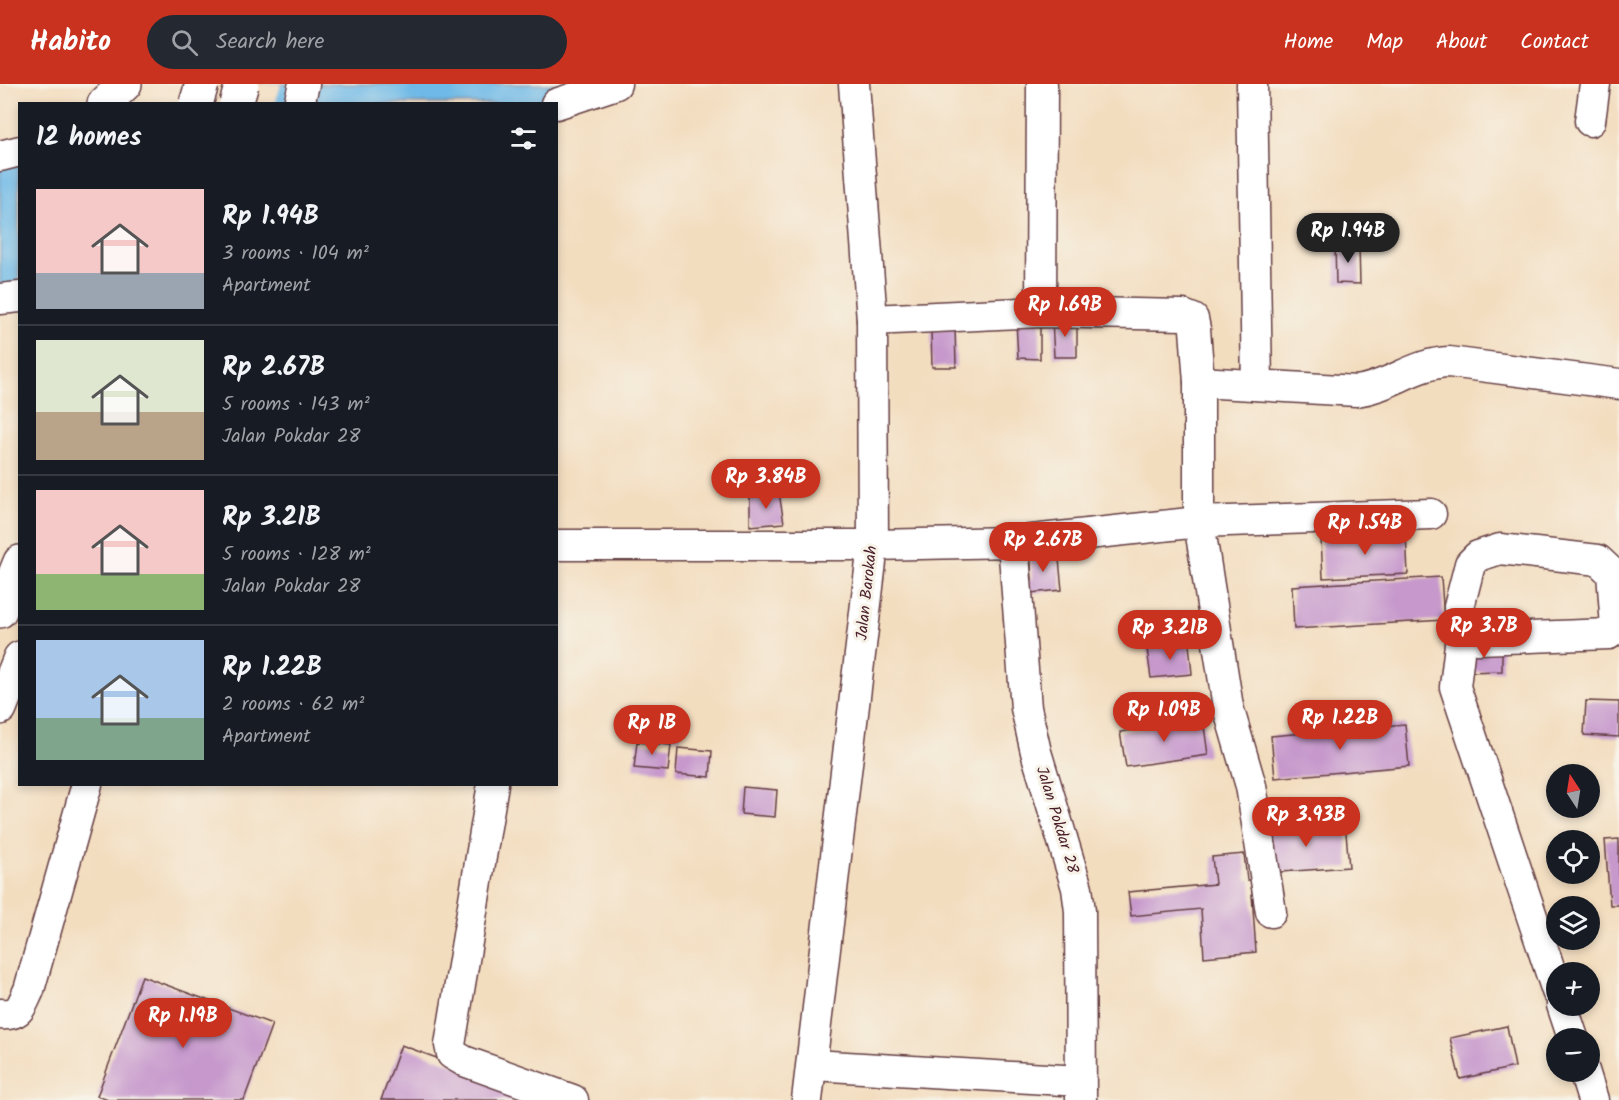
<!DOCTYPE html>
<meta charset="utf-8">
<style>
body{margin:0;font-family:Kalam,sans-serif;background:#242831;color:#f1f3f6;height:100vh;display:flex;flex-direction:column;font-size:22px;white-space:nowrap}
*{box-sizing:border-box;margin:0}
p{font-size:20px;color:#9ea1a6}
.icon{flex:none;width:33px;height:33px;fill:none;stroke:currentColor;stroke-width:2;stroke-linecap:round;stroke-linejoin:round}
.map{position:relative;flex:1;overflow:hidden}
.sheet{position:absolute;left:18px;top:18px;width:540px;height:684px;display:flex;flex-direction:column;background:#171b24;border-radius:0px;box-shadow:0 3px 9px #0003}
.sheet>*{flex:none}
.needle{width:39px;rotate:348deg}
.buttons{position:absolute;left:1546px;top:680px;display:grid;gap:12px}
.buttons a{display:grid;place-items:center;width:54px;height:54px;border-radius:50%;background:#171b24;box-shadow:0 3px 9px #0003;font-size:30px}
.price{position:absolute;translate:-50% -51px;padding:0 14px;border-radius:21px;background:#c8321e;color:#fff;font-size:20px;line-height:39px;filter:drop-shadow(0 2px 3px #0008)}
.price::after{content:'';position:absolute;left:50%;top:36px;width:18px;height:14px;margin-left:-9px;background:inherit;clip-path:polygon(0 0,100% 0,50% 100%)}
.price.on{background:#222;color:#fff}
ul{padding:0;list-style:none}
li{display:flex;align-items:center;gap:18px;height:150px;padding:0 18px}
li+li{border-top:2px solid #363941}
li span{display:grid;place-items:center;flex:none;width:168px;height:120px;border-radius:0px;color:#555}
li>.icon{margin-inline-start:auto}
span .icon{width:72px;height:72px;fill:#fffc;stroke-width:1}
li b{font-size:26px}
h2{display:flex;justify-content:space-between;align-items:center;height:72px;padding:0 18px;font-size:26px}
header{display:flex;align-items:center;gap:36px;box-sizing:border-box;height:84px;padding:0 30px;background:#c8321e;color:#fff}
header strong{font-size:28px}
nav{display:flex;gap:33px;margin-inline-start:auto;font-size:21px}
.search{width:420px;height:54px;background:#242831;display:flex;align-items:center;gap:15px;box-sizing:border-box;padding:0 21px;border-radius:33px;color:#9ea1a6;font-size:22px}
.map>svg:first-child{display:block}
.water{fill:#6eb9e7;stroke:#5c6c89;stroke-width:1.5}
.pier{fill:#f3ddbf}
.building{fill:#c698cc}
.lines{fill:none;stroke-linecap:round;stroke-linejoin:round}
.minor-casing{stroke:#633c41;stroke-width:33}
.major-casing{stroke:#633c41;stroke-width:36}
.minor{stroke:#fff;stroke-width:30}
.major{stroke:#fff;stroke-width:33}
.major-bridge-casing{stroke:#633c41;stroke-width:36;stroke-linecap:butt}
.major-bridge{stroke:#fff;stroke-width:33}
.labels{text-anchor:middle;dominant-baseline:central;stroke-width:6;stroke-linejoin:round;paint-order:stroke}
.street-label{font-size:16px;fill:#4a1f2b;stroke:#f7f3e8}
</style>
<header>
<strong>Habito</strong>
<div class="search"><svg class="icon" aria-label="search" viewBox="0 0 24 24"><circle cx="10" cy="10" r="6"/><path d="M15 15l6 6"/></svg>Search here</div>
<nav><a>Home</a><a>Map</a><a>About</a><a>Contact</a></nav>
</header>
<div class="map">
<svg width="1619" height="1016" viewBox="0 0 1619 1016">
<rect width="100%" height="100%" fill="#f7f3e8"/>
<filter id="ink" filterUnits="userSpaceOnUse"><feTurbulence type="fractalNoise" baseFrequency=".0167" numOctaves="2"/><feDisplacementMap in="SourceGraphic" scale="12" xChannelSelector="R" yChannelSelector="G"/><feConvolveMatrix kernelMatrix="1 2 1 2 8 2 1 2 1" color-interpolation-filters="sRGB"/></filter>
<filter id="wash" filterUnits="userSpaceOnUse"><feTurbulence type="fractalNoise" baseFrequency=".008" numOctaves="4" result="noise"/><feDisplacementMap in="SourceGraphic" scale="24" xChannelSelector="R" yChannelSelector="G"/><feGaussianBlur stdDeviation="1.35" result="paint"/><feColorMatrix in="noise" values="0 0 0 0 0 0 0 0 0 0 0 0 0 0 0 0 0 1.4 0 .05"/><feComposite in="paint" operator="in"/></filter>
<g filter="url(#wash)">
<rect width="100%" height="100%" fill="#f3ddbf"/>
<!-- water -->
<g class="water">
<path d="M258 0H616L557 20H198Z"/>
<path d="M19 67V213L0 215V72Z"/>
</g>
<!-- pier -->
<path class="pier" d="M248 0H281L275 20H195L197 17Z"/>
<g id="blocks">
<!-- building -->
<g class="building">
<path d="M1359 161 1360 200 1336 199 1335 162Z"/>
<path d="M1077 234V273H1054L1052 236Z"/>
<path d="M1040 236V275L1018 274 1016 237Z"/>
<path d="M955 243 956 283H932L931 246Z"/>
<path d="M779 409 784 439 750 442V413Z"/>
<path d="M1406 450 1408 490 1323 494 1321 455Z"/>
<path d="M1058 465 1062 506 1019 510 1018 496 1032 495 1030 467Z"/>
<path d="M1441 493 1444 536 1294 545 1292 502Z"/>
<path d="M1189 560 1192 590 1151 594 1147 565Z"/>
<path d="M1502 562V587L1466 588V563Z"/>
<path d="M1586 617 1619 618V653L1584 651Z"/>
<path d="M648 625 682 628 680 654 646 651Z"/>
<path d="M1203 635 1208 671 1126 683 1120 648Z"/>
<path d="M1405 640 1409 682 1275 694 1271 652Z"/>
<path d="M637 658 671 661 668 687 634 684Z"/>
<path d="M678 664 712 667 710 693 676 690Z"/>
<path d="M743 703 777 706 775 733 741 730Z"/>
<path d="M1345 738 1349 783 1267 789 1263 745Z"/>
<path d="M1619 755V821H1610L1605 756Z"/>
<path d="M1244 770 1247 796H1251L1256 868 1204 873 1201 825 1131 832 1128 808 1215 800 1212 773Z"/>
<path d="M142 892 272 940 244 1016H108L97 1012Z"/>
<path d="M1507 942 1515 983 1460 995 1450 954Z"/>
<path d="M401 961 552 1016H381Z"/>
</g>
</g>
</g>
<g filter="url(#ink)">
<use href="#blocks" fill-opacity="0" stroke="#633c41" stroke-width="1.5"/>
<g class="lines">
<defs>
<g id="minor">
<path d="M1252 0 1257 301"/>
<path d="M299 20 304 0"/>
<path d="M556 20 616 0"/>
<path d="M1590 37 1595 0"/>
<path d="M0 72 20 67"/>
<path d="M0 215 20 213"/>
<path d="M1041 228 1042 0"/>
<path d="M872 236 1041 228 1183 231 1193 235 1195 245 1199 298"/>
<path d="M1013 458 1026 624 1036 668 1077 804 1080 827 1081 1016"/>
<path d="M556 461H873L1013 458 1199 438V298L1357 307C1391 302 1415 279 1449 278L1619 300"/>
<path d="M1461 552 1478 555 1609 550 1616 543 1612 489 1598 476 1500 465 1478 472 1470 480 1459 523 1461 552 1455 603 1557 907"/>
<path d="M493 700 450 961 452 970 464 977 573 1016"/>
<path d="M1271 828 1251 702 1228 623 1199 438 1431 430"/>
<path d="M1562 921 1573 954"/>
<path d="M0 930C21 932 21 922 29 906L87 700"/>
<path d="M813 981 1080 997"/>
<path d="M1584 987 1593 1016"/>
<path d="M807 1016 873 461 872 236 854 0"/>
</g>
<g id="major">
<path d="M104 20 125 0"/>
<path d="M0 527 20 478"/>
<path d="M0 624 20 574"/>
</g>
</defs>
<!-- minor casing -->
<use href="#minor" class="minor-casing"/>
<!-- major casing -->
<use href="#major" class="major-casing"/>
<!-- minor -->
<use href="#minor" class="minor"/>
<!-- major -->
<use href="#major" class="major"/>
<defs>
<g id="major-bridge">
<path d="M196 20 202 0"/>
<path d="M236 20 242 0"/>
</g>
</defs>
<!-- major-bridge casing -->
<use href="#major-bridge" class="major-bridge-casing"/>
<!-- major-bridge -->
<use href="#major-bridge" class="major-bridge"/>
</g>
</g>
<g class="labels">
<!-- street labels -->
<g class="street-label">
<text transform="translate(867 509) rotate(-84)">Jalan Barokah</text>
<text transform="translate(1057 736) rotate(73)">Jalan Pokdar 28</text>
</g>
</g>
</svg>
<div class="buttons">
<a><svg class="needle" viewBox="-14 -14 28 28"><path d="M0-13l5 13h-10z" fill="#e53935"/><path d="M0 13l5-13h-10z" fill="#9ea1a6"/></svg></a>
<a><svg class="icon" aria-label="locate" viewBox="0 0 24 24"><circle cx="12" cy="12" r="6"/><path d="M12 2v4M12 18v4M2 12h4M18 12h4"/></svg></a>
<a><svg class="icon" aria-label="layers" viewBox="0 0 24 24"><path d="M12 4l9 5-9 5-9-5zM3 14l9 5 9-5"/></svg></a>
<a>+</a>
<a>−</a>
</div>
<b class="price on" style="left:1348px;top:180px">Rp 1.94B</b>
<b class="price" style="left:1065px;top:254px">Rp 1.69B</b>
<b class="price" style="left:766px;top:426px">Rp 3.84B</b>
<b class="price" style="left:1365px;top:472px">Rp 1.54B</b>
<b class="price" style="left:1043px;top:489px">Rp 2.67B</b>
<b class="price" style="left:1484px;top:575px">Rp 3.7B</b>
<b class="price" style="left:1170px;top:577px">Rp 3.21B</b>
<b class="price" style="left:1164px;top:659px">Rp 1.09B</b>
<b class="price" style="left:1340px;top:667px">Rp 1.22B</b>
<b class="price" style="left:652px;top:672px">Rp 1B</b>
<b class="price" style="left:1306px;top:764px">Rp 3.93B</b>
<b class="price" style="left:183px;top:965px">Rp 1.19B</b>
<section class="sheet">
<h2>12 homes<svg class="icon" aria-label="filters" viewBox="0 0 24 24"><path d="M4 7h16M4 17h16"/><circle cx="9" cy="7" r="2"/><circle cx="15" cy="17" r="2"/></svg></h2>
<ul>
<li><span style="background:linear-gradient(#f6c9c9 70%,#9aa5b1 0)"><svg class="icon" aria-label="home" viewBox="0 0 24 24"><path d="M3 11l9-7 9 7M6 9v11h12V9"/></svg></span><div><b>Rp 1.94B</b><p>3 rooms · 104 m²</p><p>Apartment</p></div></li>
<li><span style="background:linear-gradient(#dfe7d0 60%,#b9a48a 0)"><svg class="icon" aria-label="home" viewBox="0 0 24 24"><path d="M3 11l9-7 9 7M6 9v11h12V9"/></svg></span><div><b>Rp 2.67B</b><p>5 rooms · 143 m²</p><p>Jalan Pokdar 28</p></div></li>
<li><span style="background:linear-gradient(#f6c9c9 70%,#8fb573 0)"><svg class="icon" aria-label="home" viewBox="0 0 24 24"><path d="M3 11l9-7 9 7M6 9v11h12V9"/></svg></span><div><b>Rp 3.21B</b><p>5 rooms · 128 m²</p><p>Jalan Pokdar 28</p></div></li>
<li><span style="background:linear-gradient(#a9c7e8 65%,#7fa58c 0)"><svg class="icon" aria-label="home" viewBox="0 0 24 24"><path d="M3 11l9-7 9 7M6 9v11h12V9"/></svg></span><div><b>Rp 1.22B</b><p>2 rooms · 62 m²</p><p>Apartment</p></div></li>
</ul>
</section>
</div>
